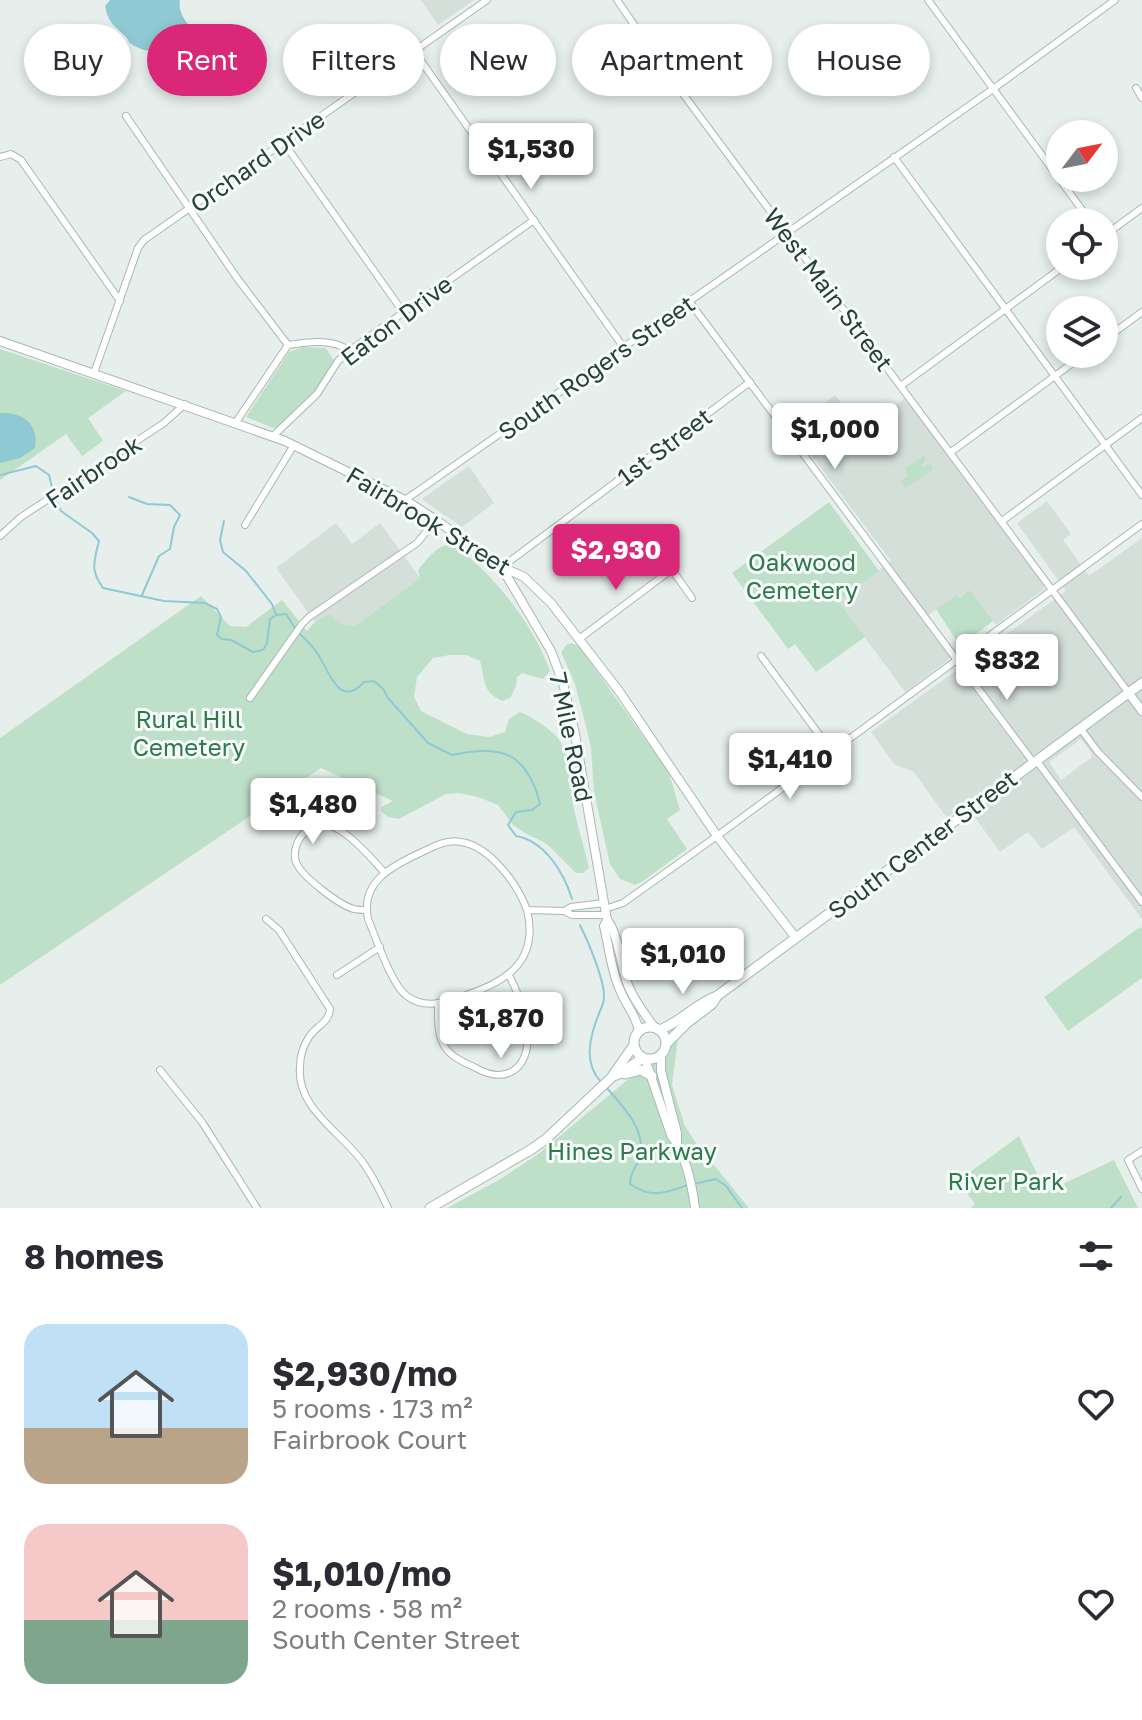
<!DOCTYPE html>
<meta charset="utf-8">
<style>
body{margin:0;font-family:"Golos Text",sans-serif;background:#f7f7f7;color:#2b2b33;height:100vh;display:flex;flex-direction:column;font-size:30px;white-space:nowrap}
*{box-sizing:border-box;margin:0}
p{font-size:26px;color:#7c7c81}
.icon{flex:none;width:44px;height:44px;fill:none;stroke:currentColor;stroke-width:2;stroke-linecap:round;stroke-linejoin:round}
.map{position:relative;height:1208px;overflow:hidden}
.panel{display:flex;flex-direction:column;background:#fff;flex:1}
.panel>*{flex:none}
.hud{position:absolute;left:24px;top:24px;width:1094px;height:72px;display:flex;gap:16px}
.needle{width:52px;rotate:58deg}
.tools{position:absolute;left:1046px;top:120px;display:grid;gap:16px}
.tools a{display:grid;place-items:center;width:72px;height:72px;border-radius:50%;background:#fff;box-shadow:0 4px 12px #0003;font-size:40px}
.price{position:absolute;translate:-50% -68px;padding:0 18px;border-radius:8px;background:#fff;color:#222;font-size:26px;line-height:52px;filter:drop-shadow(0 2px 4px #0008)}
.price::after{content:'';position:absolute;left:50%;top:48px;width:24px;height:18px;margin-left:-12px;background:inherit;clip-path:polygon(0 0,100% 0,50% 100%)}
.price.active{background:#db2777;color:#fff}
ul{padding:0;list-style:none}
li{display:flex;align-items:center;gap:24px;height:200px;padding:0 24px}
li span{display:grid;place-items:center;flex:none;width:224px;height:160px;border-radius:24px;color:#555}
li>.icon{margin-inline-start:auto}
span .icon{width:96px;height:96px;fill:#fffc;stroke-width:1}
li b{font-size:34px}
h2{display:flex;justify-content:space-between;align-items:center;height:96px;padding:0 24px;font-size:34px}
.pill{padding:0 28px;border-radius:36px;background:#fff;box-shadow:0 4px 12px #0003;font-size:28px;line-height:72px}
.pill.active{background:#db2777;color:#fff}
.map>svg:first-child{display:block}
.built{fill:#d4dfda;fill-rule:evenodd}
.green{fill:#bfe0c8}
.water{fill:#8ec9d4}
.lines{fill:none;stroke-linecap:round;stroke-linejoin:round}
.stream{stroke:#8ec9d4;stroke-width:2}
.minor-casing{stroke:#a8b8b2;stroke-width:8}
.tertiary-casing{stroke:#a8b8b2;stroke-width:10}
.secondary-casing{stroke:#a4bbb3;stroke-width:11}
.minor{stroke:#fff;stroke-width:6}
.tertiary{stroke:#fff;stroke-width:8}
.secondary{stroke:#fff;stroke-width:9}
.labels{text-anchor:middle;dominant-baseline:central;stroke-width:6;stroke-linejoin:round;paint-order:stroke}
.street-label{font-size:24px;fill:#24423a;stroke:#f7fbf9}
.park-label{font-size:24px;fill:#2d7a4b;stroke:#f7fbf9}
</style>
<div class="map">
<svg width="1142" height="1208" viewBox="0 0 1142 1208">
<rect width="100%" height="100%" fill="#e6efeb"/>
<!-- built -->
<g class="built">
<path d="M421 0H474L438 25Z"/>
<path d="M835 395 861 429 906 398 1044 586 1043 590 996 625 970 591 959 598 956 595 923 619 950 656 947 661 905 692 838 601 891 561 791 428Z"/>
<path d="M469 466 494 503 462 527 423 500V498Z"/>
<path d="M1047 501 1071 534 1063 540 1089 576 1142 538V919L1074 827 1042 849 1028 832 1000 852 966 805 947 818 914 772 894 764 871 732 1066 591 1017 523ZM1081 739 1092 754 1091 758 1061 780 1049 762Z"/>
<path d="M336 523 352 544 380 523 420 578 331 644 276 568Z"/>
</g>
<!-- green -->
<g class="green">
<path d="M302 347 326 348 334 361 318 388 276 429 246 417 289 352Z"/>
<path d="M0 349 126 391 88 418 103 441 82 456 66 434 0 480Z"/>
<path d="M923 456H925V461L921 467 931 464 933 470 905 488 901 482 908 475 906 473V468Z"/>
<path d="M829 502 879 571 838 601 865 637 816 672 795 644 788 649 732 573Z"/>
<path d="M453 543C494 576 532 621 550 671L543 679 522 673 517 677 516 686 510 698 502 701C481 690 486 681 480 661L466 655H450L433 658 417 677 414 697 421 711 467 734 489 737 505 732 509 719 520 712C532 717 553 730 560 741 573 762 569 791 575 814 579 832 585 850 589 868L583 873H576L547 844 525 833 513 825 498 805 478 797 459 793 446 794 399 819 388 817 381 811V807L393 801 321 768 0 985V738L201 596 230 626 246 627 282 600 307 631C314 623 319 616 331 615L341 624 355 626 420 578 418 570C428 558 437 545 453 543Z"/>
<path d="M970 590 993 621 960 646 936 609 956 595 960 598Z"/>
<path d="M572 643 579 646 669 773 680 810 667 819 687 849 643 881 635 885 620 879 610 864 594 792 591 748 586 726 575 684 562 654V651L567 644Z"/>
<path d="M1140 927 1142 929V978L1068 1031 1044 997Z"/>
<path d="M678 1038 672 1085 685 1126 696 1143 749 1208H447L499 1180 537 1155Z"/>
<path d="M1019 1136 1046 1192 1114 1160 1138 1208H971L975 1204 958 1181Z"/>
</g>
<!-- water -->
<g class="water">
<path d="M110 0H180C175 30 228 51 242 71 245 74 246 78 248 82 224 110 207 69 188 59 172 49 149 56 133 45 126 41 131 42 125 36 113 24 109 24 105 6Z"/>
<path d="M0 413C23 412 39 424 35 448L20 458 0 463Z"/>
</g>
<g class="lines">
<!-- stream -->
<g class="stream">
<path d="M0 475 36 466 49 475 53 492"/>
<path d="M129 497 147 504 170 505 180 515 174 527 170 549 159 556 142 595"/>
<path d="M55 498 61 511 92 533 99 541C94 562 90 570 103 588L164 601 205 603 217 609 221 617 217 635 222 639 231 640 253 652 263 650 267 643 270 619 275 616"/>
<path d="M224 521 220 540 223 552 246 571 272 604 276 614"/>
<path d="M276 615 286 614 295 628"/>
<path d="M299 633C305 639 312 645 317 653 329 670 339 710 364 682L374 681 383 689 388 698 428 743 452 755C501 744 527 752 540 804L532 810 516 812 508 825 516 836C545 841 564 873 572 899"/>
<path d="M580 925C588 941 605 981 604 998 604 1004 600 1010 598 1016 590 1037 583 1063 601 1082"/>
<path d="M605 1086C622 1105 649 1132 639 1160 635 1169 630 1173 630 1184 652 1199 665 1193 688 1185"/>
<path d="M694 1184 716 1179 726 1186 742 1208"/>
<path d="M1111 1208 1121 1197"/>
</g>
<defs>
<g id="minor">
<path d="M617 0 666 71 1128 692"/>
<path d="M928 0 1091 222"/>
<path d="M414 51 624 348"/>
<path d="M1136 88 1142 98"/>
<path d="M126 116 237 278 288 345"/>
<path d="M284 143 403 312"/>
<path d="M0 157 11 154 21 160 120 301"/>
<path d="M894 157 1142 495"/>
<path d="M1104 236 1142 208"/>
<path d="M689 301 1033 762"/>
<path d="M1104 340 1142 312"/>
<path d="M94 373 138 248 144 240 487 0"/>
<path d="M902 385 1064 266"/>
<path d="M236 422 288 345C307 342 334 338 349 351"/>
<path d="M273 436 317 394 338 361 349 351 534 220"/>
<path d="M951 452 1085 354"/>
<path d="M405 500 993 89 1115 0"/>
<path d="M1002 521 1142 418"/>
<path d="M245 525 294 445"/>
<path d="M0 536 21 517 164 423 185 404"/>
<path d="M658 550 692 598"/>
<path d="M502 567 750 382"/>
<path d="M579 639 671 570"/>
<path d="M761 656 832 752"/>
<path d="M250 698 302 624 309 617 417 543 436 520"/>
<path d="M1080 728 1098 752 1142 797"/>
<path d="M1036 760 1142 902"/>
<path d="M604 903 571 907 564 911 572 915H606"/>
<path d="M605 909 623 903 717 836 1142 524"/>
<path d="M366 910C362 910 357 910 354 909 339 905 301 876 296 862 293 854 296 844 300 838 326 800 365 852 384 872"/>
<path d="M527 910C540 963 503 984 460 997 442 1003 424 1009 407 996 392 986 376 938 368 919 360 882 392 866 420 853 433 847 446 839 461 842 490 846 518 885 527 910L564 911"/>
<path d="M266 919 279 930 330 1009C329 1023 316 1026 309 1037 303 1046 300 1057 300 1067 296 1109 344 1134 364 1164 374 1178 381 1193 388 1208"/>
<path d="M337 975 380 947"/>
<path d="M438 1004C438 1018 437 1035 445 1047 451 1057 465 1063 476 1068 510 1087 532 1064 527 1028 525 1009 517 991 509 975"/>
<path d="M160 1070 202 1122 257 1208"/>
<path d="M1142 1151 1128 1160 1142 1189"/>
</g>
<g id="tertiary">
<path d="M0 341 285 441 405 500 436 520 502 567 524 577 551 603 619 691 717 836 796 938"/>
<path d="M502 568 551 651 563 683 575 734 607 920C618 932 621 968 628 985 634 1000 645 1015 655 1028"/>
<path d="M1128 692 1142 711"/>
<path d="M607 920 604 926C609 947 611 970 620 990 626 1005 636 1015 639 1031"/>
<path d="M661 1055V1071L677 1133V1142"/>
<path d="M645 1059 671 1135C686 1155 692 1184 695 1208"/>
</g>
<g id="secondary">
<circle cx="650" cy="1043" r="16"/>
<path d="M659 1030C680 1023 695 1004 717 996L1142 683"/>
<path d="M666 1044 687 1023 712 1004 717 996"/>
<path d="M621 1073 625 1074 641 1070 652 1076"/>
<path d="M613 1075 634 1045"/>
<path d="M430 1208 532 1149 546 1139 613 1076 617 1075 643 1058"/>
</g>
</defs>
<!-- minor casing -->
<use href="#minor" class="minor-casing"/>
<!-- tertiary casing -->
<use href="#tertiary" class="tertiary-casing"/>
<!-- secondary casing -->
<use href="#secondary" class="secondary-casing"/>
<!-- minor -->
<use href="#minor" class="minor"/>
<!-- tertiary -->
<use href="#tertiary" class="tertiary"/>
<!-- secondary -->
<use href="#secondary" class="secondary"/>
</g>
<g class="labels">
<!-- street labels -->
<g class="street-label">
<text transform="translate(257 161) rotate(-35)">Orchard Drive</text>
<text transform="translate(829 289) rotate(53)">West Main Street</text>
<text transform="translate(396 320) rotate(-37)">Eaton Drive</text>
<text transform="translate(596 367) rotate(-35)">South Rogers Street</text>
<text transform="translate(664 446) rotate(-37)">1st Street</text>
<text transform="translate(93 471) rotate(-34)">Fairbrook</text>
<text transform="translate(429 520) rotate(31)">Fairbrook Street</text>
<text transform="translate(572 737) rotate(78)">7 Mile Road</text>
<text transform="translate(922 844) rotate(-37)">South Center Street</text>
</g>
<!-- park labels -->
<g class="park-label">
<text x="802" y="561">Oakwood<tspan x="802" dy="28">Cemetery</tspan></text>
<text x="189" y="718">Rural Hill<tspan x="189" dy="28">Cemetery</tspan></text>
<text x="632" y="1150">Hines Parkway</text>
<text x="1006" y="1180">River Park</text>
</g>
</g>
</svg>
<div class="tools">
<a><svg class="needle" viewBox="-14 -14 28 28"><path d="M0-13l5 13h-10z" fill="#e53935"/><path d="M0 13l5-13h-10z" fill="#7c7c81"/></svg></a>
<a><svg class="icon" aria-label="locate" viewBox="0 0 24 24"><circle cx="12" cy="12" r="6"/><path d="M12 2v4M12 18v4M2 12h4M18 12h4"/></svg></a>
<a><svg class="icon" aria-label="layers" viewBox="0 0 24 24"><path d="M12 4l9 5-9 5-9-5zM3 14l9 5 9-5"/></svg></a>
</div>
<b class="price" style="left:531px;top:191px">$1,530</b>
<b class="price" style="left:835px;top:471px">$1,000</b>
<b class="price active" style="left:616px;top:592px">$2,930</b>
<b class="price" style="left:1007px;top:702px">$832</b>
<b class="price" style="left:790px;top:801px">$1,410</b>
<b class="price" style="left:313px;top:846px">$1,480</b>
<b class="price" style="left:683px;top:996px">$1,010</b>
<b class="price" style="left:501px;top:1060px">$1,870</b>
<div class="hud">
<a class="pill">Buy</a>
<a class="pill active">Rent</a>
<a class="pill">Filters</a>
<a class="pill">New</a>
<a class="pill">Apartment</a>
<a class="pill">House</a>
</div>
</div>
<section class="panel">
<h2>8 homes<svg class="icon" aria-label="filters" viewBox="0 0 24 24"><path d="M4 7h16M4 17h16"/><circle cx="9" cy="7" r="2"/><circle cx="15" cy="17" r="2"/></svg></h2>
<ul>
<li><span style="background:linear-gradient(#bfe0f5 65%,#b9a48a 0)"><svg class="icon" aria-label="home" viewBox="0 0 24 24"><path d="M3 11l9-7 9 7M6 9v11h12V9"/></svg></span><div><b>$2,930/mo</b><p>5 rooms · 173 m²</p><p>Fairbrook Court</p></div><svg class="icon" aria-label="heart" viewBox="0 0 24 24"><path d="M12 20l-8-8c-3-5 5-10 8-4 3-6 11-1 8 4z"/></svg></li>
<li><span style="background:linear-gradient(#f6c9c9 60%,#7fa58c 0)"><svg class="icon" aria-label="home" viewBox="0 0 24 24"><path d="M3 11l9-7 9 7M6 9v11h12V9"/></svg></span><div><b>$1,010/mo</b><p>2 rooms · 58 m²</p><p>South Center Street</p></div><svg class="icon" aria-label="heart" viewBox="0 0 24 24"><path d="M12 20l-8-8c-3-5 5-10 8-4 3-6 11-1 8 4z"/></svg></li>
</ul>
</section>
